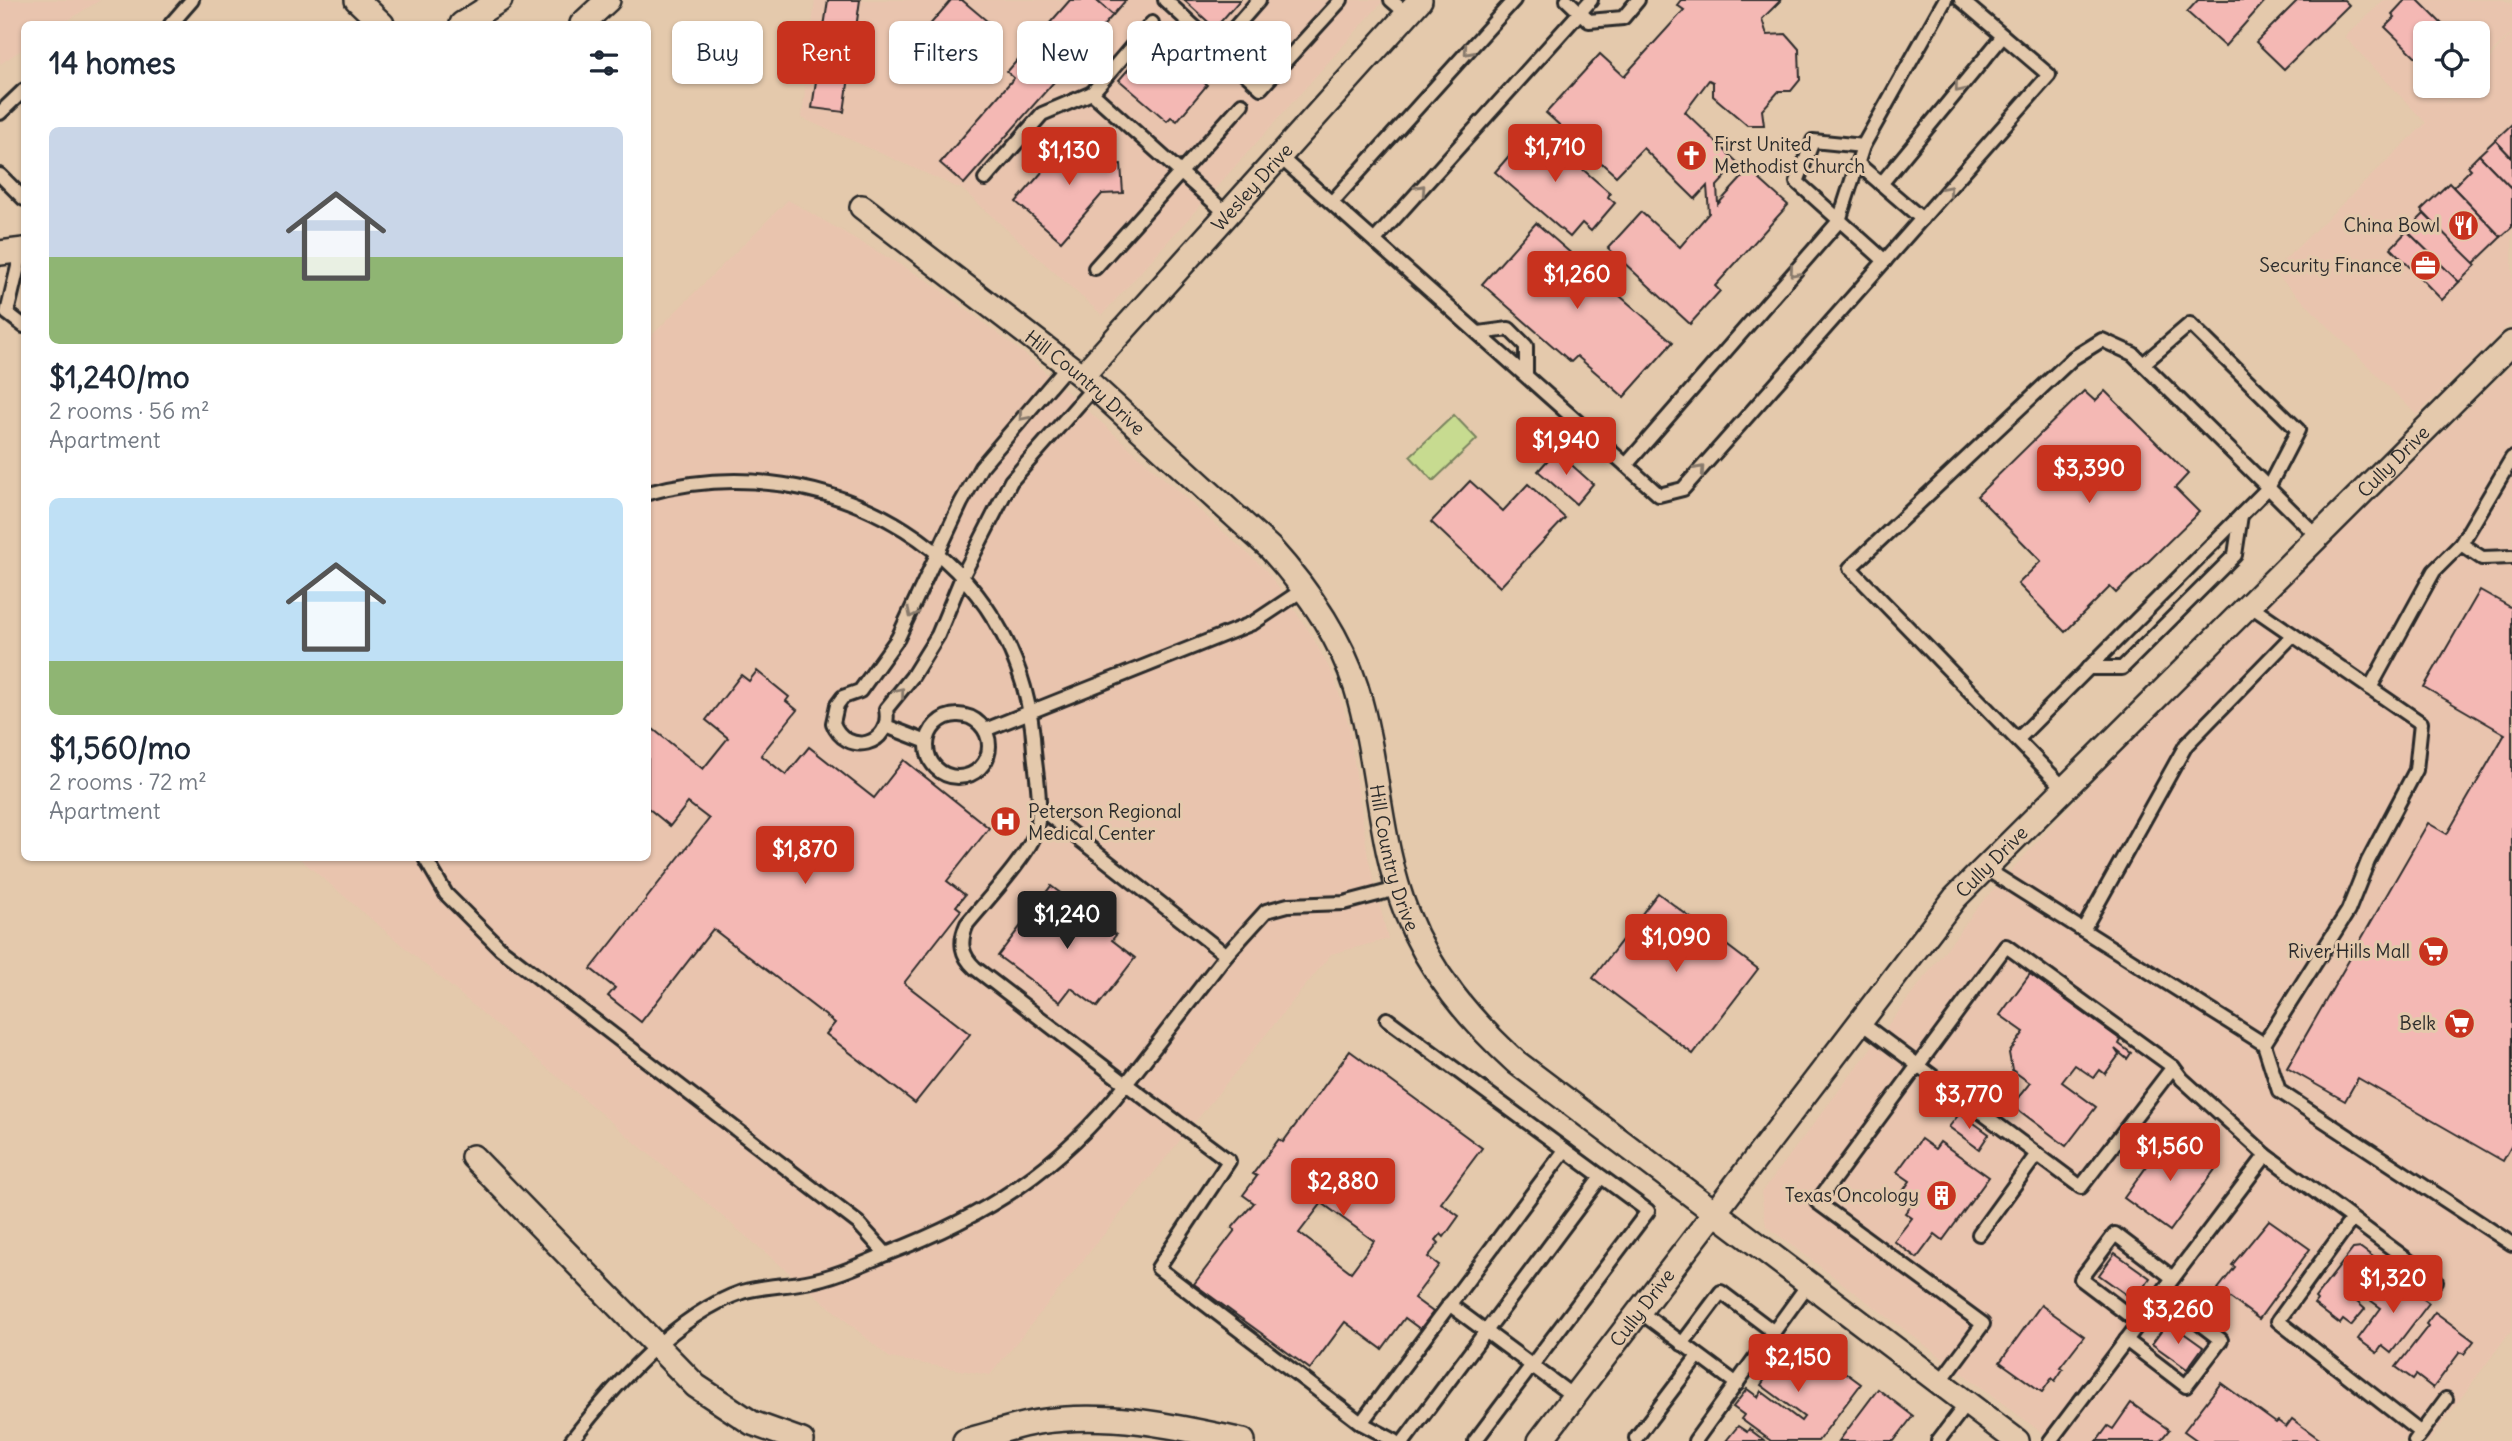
<!DOCTYPE html>
<meta charset="utf-8">
<style>
body{margin:0;font-family:Delius,sans-serif;background:#f6f6f7;color:#1f2937;height:100vh;display:flex;flex-direction:column;font-size:26px;white-space:nowrap}
*{box-sizing:border-box;margin:0}
p{font-size:23px;color:#747a83}
.icon{flex:none;width:38px;height:38px;fill:none;stroke:currentColor;stroke-width:2;stroke-linecap:round;stroke-linejoin:round}
.map{position:relative;flex:1;overflow:hidden}
.side{position:absolute;left:21px;top:21px;width:630px;height:840px;display:flex;flex-direction:column;background:#fff;border-radius:10px;box-shadow:0 2px 5px #0004}
.side>*{flex:none}
.hud{position:absolute;left:672px;top:21px;width:665px;height:63px;display:flex;gap:14px}
.tools{position:absolute;left:2413px;top:21px;display:grid;gap:14px}
.tools a{display:grid;place-items:center;width:77px;height:77px;border-radius:10px;background:#fff;box-shadow:0 2px 5px #0004;font-size:35px}
.price{position:absolute;translate:-50% -60px;padding:0 16px;border-radius:7px;background:#c8321e;color:#fff;font-size:23px;line-height:46px;filter:drop-shadow(0 2px 4px #0008)}
.price::after{content:'';position:absolute;left:50%;top:42px;width:21px;height:16px;margin-left:-10px;background:inherit;clip-path:polygon(0 0,100% 0,50% 100%)}
.price.on{background:#222;color:#fff}
ul{padding:0;list-style:none}
li{display:grid;align-content:center;gap:14px;height:371px;padding:0 28px}
li span{display:grid;place-items:center;height:217px;border-radius:10px;color:#555}
li>.icon{margin-inline-start:auto}
span .icon{width:126px;height:126px;fill:#fffc;stroke-width:1}
li b{font-size:30px}
h2{display:flex;justify-content:space-between;align-items:center;height:84px;padding:0 28px;font-size:30px}
.chip{padding:0 24px;border-radius:10px;background:#fff;box-shadow:0 2px 5px #0004;font-size:24px;line-height:63px}
.chip.on{background:#c8321e;color:#fff}
.map>svg:first-child{display:block}
.built{fill:#e9c4ae}
.green{fill:#c7db90;stroke:#79835e;stroke-width:2}
.building{fill:#f4b8b4;stroke:#2b2b2b;stroke-width:2;fill-rule:evenodd}
.lines{fill:none;stroke-linecap:round;stroke-linejoin:round}
.lane-casing{stroke:#2b2b2b;stroke-width:18}
.street-casing{stroke:#2b2b2b;stroke-width:28}
.lane{stroke:#e4c9ac;stroke-width:12}
.street{stroke:#e4c9ac;stroke-width:23}
.oneway{stroke:#887a6c}
.labels{text-anchor:middle;dominant-baseline:central;stroke-width:6;stroke-linejoin:round;paint-order:stroke}
.poi-label{font-size:19px;fill:#2b2b2b;stroke:#e4c9ac;text-anchor:end}
.street-label{font-size:19px;fill:#2b2b2b;stroke:#e4c9ac}
</style>
<div class="map">
<svg width="2512" height="1441" viewBox="0 0 2512 1441">
<rect width="100%" height="100%" fill="#e4c9ac"/>
<filter id="ink" filterUnits="userSpaceOnUse"><feTurbulence type="fractalNoise" baseFrequency=".0143" numOctaves="2"/><feDisplacementMap in="SourceGraphic" scale="14" xChannelSelector="R" yChannelSelector="G"/><feConvolveMatrix kernelMatrix="1 2 1 2 8 2 1 2 1" color-interpolation-filters="sRGB"/></filter>
<g filter="url(#ink)">
<!-- built -->
<g class="built">
<path d="M0 0H100L62 24H24V48L0 64Z"/>
<path d="M815 0H1384L1102 315 963 190 802 118Z"/>
<path d="M2384 0H2503L2512 4V32L2478 68V33H2426V86H2461L2443 106 2464 86H2478V72L2512 33V322L2417 415 2273 271 2426 123 2345 37Z"/>
<path d="M788 200 930 282 1027 356 1266 570 1311 634 1334 677 1349 726 1368 857 1388 939 1331 954 990 1375 890 1358 299 858H648V339Z"/>
<path d="M2512 365V1329L2429 1441H2053L1766 1226 1761 1193 1982 902 2147 723Z"/>
</g>
<!-- green -->
<path class="green" d="M1454 415 1477 439 1433 481 1410 456Z"/>
<!-- building -->
<g class="building">
<path d="M828 0H860L844 112 812 108Z"/>
<path d="M951 0H962L987 21 936 80 905 54Z"/>
<path d="M1070 0H1096L1113 15 964 184 940 163 1014 78 1007 72Z"/>
<path d="M1096 0H1126L1113 15Z"/>
<path d="M1184 0H1240L1215 28Z"/>
<path d="M1681 0H1781L1762 19 1767 35 1786 34 1799 49 1800 80 1791 91H1779L1762 110 1764 125H1747L1713 96V82L1709 80 1685 112 1738 163 1717 186 1718 204 1749 170 1788 205 1715 286 1720 291 1690 324 1608 248 1641 212 1680 247 1709 213 1707 186 1695 199 1643 148 1616 176 1546 113 1600 54 1624 76 1684 10 1677 5Z"/>
<path d="M2198 0H2266L2225 46 2187 12Z"/>
<path d="M2298 0H2344L2349 5 2284 69 2256 42Z"/>
<path d="M2405 0H2418L2451 33H2426V49L2416 57 2385 27 2395 17 2392 14Z"/>
<path d="M1159 34 1206 76 1202 81 1207 85 1177 121 1171 117 1167 121 1119 80Z"/>
<path d="M2512 124V158L2495 140Z"/>
<path d="M1534 127 1610 193 1608 197 1615 203 1591 231 1582 223 1570 237 1495 172Z"/>
<path d="M1067 134 1103 165 1121 164 1123 193 1102 194 1061 241 1016 202 1050 163 1045 158Z"/>
<path d="M2495 140 2512 158V189L2479 155Z"/>
<path d="M2479 155 2512 189V227L2501 237 2453 187 2471 169 2468 166Z"/>
<path d="M2449 183 2501 237 2473 264 2421 210Z"/>
<path d="M2424 214 2476 265 2459 282 2407 231Z"/>
<path d="M1536 223 1673 342 1624 397 1577 356 1571 362 1482 284Z"/>
<path d="M2407 231 2459 282 2442 300 2391 248Z"/>
<path d="M2084 391 2095 401 2105 391 2188 474 2175 488 2199 512 2116 593 2110 587 2065 632 2018 584 2041 561 1977 496Z"/>
<path d="M1556 451 1593 484 1576 504 1538 471Z"/>
<path d="M1470 481 1503 511 1528 484 1565 518 1500 587 1431 522Z"/>
<path d="M2480 590 2512 608V1145L2503 1161 2358 1078 2345 1101 2287 1068 2428 823 2447 834 2505 734 2424 687Z"/>
<path d="M757 671 789 697 786 701 797 710 761 755 786 775 809 747 874 798 904 760 989 828 947 881 965 895 956 906 961 910 904 983 970 1034 915 1103 826 1034 835 1023 713 929 641 1022 608 996 615 988 591 969 709 819 688 803 670 826 648 808V725L703 769 728 738 706 720 741 675 749 681Z"/>
<path d="M1051 886 1116 935 1112 940 1135 958 1097 1007 1071 988 1060 1002 998 956Z"/>
<path d="M1658 893 1758 969 1693 1054 1593 978Z"/>
<path d="M2030 974 2121 1040 2119 1044 2131 1053 2127 1059 2115 1049 2119 1055 2105 1074 2100 1070 2094 1078 2075 1065 2062 1082 2096 1107 2066 1146 2012 1105 2030 1083 2012 1070 2009 1053 2024 1032 2000 1015Z"/>
<path d="M1350 1051 1482 1148 1441 1203 1459 1216 1444 1237 1441 1234 1436 1240 1439 1243 1428 1257 1439 1265 1414 1298 1433 1312 1420 1329 1405 1318 1382 1349 1345 1322 1310 1369 1194 1284 1235 1230 1232 1228 1254 1203 1243 1195 1257 1176 1253 1174 1279 1139 1283 1142ZM1322 1203 1374 1241 1351 1272 1299 1233Z"/>
<path d="M1960 1113 1989 1134 1979 1149 1949 1127Z"/>
<path d="M2170 1134 2216 1168 2170 1231 2124 1198Z"/>
<path d="M1921 1139 1935 1149 1940 1142 1989 1177 1943 1240 1935 1234 1917 1258 1894 1241 1912 1218 1905 1213 1915 1200 1903 1191 1910 1181 1897 1172Z"/>
<path d="M2269 1220 2310 1249 2259 1319 2218 1289 2235 1267 2232 1265Z"/>
<path d="M2361 1248 2384 1265 2356 1301 2365 1309 2351 1326 2343 1320 2340 1324 2314 1304 2317 1300 2315 1298 2353 1249Z"/>
<path d="M2115 1253 2150 1278 2134 1300 2099 1275Z"/>
<path d="M2390 1274 2429 1303 2391 1353 2382 1346 2377 1353 2358 1339 2381 1308 2370 1300Z"/>
<path d="M2041 1305 2084 1336 2060 1367 2063 1369 2055 1381 2052 1378 2042 1392 2000 1362Z"/>
<path d="M2435 1312 2474 1341 2464 1354 2460 1352 2433 1388 2416 1375 2413 1379 2396 1367 2428 1326 2426 1324Z"/>
<path d="M2168 1322 2203 1347 2187 1369 2152 1344Z"/>
<path d="M1797 1337 1861 1384 1818 1441H1771L1741 1419 1744 1415 1733 1407 1747 1389 1758 1397 1761 1391 1801 1421 1804 1417 1761 1385 1770 1372 1760 1365 1778 1341 1788 1348Z"/>
<path d="M2221 1383 2276 1423 2278 1421 2286 1427 2292 1419 2322 1441H2198L2184 1431Z"/>
<path d="M1878 1389 1913 1416 1894 1441H1839Z"/>
<path d="M2131 1403 2169 1430 2160 1441H2097L2108 1426 2113 1429Z"/>
<path d="M1738 1426 1747 1432 1749 1429 1765 1441H1726Z"/>
</g>
<g class="lines">
<defs>
<g id="lane">
<path d="M1165 0 1261 88 1341 0"/>
<path d="M1391 0 1407 14"/>
<path d="M1567 0 1589 21 1623 18 1638 0"/>
<path d="M1945 0 1863 146 1839 221 1626 465 1659 495 1683 489 2049 75 1961 0"/>
<path d="M171 24 192 0"/>
<path d="M1217 48 1259 0"/>
<path d="M1092 93 1152 23"/>
<path d="M0 113 24 90"/>
<path d="M1863 146 1813 141 1797 182 1885 261"/>
<path d="M1280 157 1626 465"/>
<path d="M1857 163 1922 219"/>
<path d="M0 175 24 199"/>
<path d="M985 179 1042 114 1092 93 1227 214"/>
<path d="M1881 184 2003 36"/>
<path d="M1333 201 1514 0"/>
<path d="M1375 240 1591 0"/>
<path d="M22 250 7 313 24 326"/>
<path d="M1095 268 1242 104"/>
<path d="M1479 333 1509 329 1526 346V375"/>
<path d="M1068 365 981 467 961 503 898 638 860 691 843 697 837 705 833 723C846 757 893 746 886 709L912 677 938 635 962 577 1011 481 1094 387"/>
<path d="M2461 544 2482 558 2512 557"/>
<path d="M2248 604 2421 723 2416 770 2368 861 2348 911 2264 1044"/>
<path d="M2088 668H2122L2235 555 2241 515"/>
<path d="M2370 688 2434 571 2461 544 2512 458"/>
<circle cx="958" cy="746" r="31"/>
<path d="M886 726 927 742"/>
<path d="M985 730 1253 623 1304 589"/>
<path d="M2018 739 2268 488 2298 430 2190 324 2143 364"/>
<path d="M2063 787 1850 568 2073 358 2102 340 2133 354 2316 535"/>
<path d="M1037 806 1226 955"/>
<path d="M425 858 446 894 500 948 858 1223 886 1254C986 1216 1059 1170 1126 1084L975 968C961 955 959 942 967 924 984 903 1030 854 1036 831 1043 807 1036 775 1034 751 1025 555 828 443 648 493"/>
<path d="M1983 867 2264 1044 2279 1091 2512 1244"/>
<path d="M2083 930 2186 745 2293 635"/>
<path d="M1387 1019 1648 1211 1475 1441"/>
<path d="M1860 1022 2081 1187 2173 1067"/>
<path d="M2352 1219 2278 1321 2421 1433"/>
<path d="M1979 1234 2037 1154"/>
<path d="M1449 1304 1573 1396"/>
<path d="M1639 1311 1737 1384"/>
<path d="M2139 1323 2081 1279 2115 1234 2173 1278"/>
<path d="M2126 1340 2186 1386 2221 1340 2161 1294"/>
<path d="M1682 1344 1721 1292 1774 1332"/>
<path d="M1940 1382 1983 1324 1817 1202 2006 946 2173 1067 2182 1079 2266 1155 2436 1281"/>
<path d="M1361 1423 1565 1150"/>
<path d="M1636 1438 1698 1356"/>
<path d="M571 1441C613 1387 675 1315 742 1292 762 1286 785 1286 806 1282 834 1277 860 1265 886 1254"/>
<path d="M1395 1441 1361 1423 1158 1268 1229 1161 1126 1084 1226 955 1266 911 1288 905 1344 903 1397 889"/>
<path d="M1404 1441 1601 1177"/>
<path d="M1695 1441 1809 1283"/>
<path d="M1938 1441 1967 1403"/>
<path d="M2050 1441 2266 1155"/>
<path d="M2415 1441 2446 1399"/>
</g>
<g id="street">
<path d="M357 0 382 24"/>
<path d="M462 24 500 0"/>
<path d="M582 24 608 0"/>
<path id="s1" d="M862 207 1082 376 1270 548C1307 589 1339 634 1356 687 1379 761 1378 842 1407 914 1430 973 1470 1020 1516 1062L2017 1441"/>
<path d="M0 253 24 250"/>
<path id="s2" d="M1082 376 1420 0"/>
<path d="M473 1157 696 1386 752 1423 802 1441"/>
<path d="M965 1441C989 1435 1014 1426 1038 1422 1108 1411 1175 1426 1243 1441"/>
<path id="s3" d="M1540 1441 1955 898 2512 343"/>
</g>
</defs>
<!-- lane casing -->
<use href="#lane" class="lane-casing"/>
<!-- street casing -->
<use href="#street" class="street-casing"/>
<!-- lane -->
<use href="#lane" class="lane"/>
<!-- street -->
<use href="#street" class="street"/>
</g>
<!-- one-way arrows -->
<defs><path id="oneway-chevron" d="M-2-3.5L2.5 0L-2 3.5" fill="none" stroke-width="1.6" stroke-linecap="round" stroke-linejoin="round" transform="scale(1.75)"/></defs>
<g class="oneway">
<use href="#oneway-chevron" transform="translate(1468 51) rotate(132)"/>
<use href="#oneway-chevron" transform="translate(1959 88) rotate(129)"/>
<use href="#oneway-chevron" transform="translate(1421 189) rotate(-48)"/>
<use href="#oneway-chevron" transform="translate(1948 190) rotate(-49)"/>
<use href="#oneway-chevron" transform="translate(1794 272) rotate(131)"/>
<use href="#oneway-chevron" transform="translate(1023 416) rotate(131)"/>
<use href="#oneway-chevron" transform="translate(1700 470) rotate(-48)"/>
<use href="#oneway-chevron" transform="translate(912 613) rotate(116)"/>
<use href="#oneway-chevron" transform="translate(900 692) rotate(-51)"/>
</g>
</g>
<!-- icons -->
<defs>
<symbol id="church-disc" viewBox="-11 -11 22 22"><circle r="9.5" fill="#c8321e" stroke="#e4c9ac"/><path d="M-1.2-6h2.4v3.5h3.3v2.4h-3.3V6h-2.4V-.1h-3.3v-2.4h3.3Z" fill="#fff"/></symbol>
<symbol id="restaurant-disc" viewBox="-11 -11 22 22"><circle r="9.5" fill="#c8321e" stroke="#e4c9ac"/><path d="M-5-6h1v4h1v-4h1v4h1v-4h1v5L-1.5 .5V6h-2V.5L-5-1ZM5-6V6H3V1.5H1.5Q1.5-4 5-6Z" fill="#fff"/></symbol>
<symbol id="office-disc" viewBox="-11 -11 22 22"><circle r="9.5" fill="#c8321e" stroke="#e4c9ac"/><path d="M-6-3h4V-5.5h4V-3h4V5H-6ZM-1-4.5V-3h2v-1.5ZM-6 0V1H6V0Z" fill="#fff"/></symbol>
<symbol id="hospital-disc" viewBox="-11 -11 22 22"><circle r="9.5" fill="#c8321e" stroke="#e4c9ac"/><path d="M-5-5h3v3.5h4V-5h3V5h-3V1.5h-4V5h-3Z" fill="#fff"/></symbol>
<symbol id="supermarket-disc" viewBox="-11 -11 22 22"><circle r="9.5" fill="#c8321e" stroke="#e4c9ac"/><path d="M-6-5.5h2.5l.6 2H6L4.5 2H-2.5L-4.4-4H-6ZM-1.5 3.2a1.3 1.3 0 1 0 .1 0ZM3 3.2a1.3 1.3 0 1 0 .1 0Z" fill="#fff"/></symbol>
<symbol id="building-disc" viewBox="-11 -11 22 22"><circle r="9.5" fill="#c8321e" stroke="#e4c9ac"/><path d="M-4-6H4V6H1V3H-1V6H-4ZM-2.5-4.3h1.7v1.8h-1.7ZM.8-4.3h1.7v1.8H.8ZM-2.5-1h1.7V.8h-1.7ZM.8-1h1.7V.8H.8Z" fill="#fff"/></symbol>
</defs>
<g fill-rule="evenodd">
<use href="#church-disc" x="1674" y="138" width="35" height="35"/>
<use href="#restaurant-disc" x="2446" y="208" width="35" height="35"/>
<use href="#office-disc" x="2408" y="248" width="35" height="35"/>
<use href="#hospital-disc" x="988" y="804" width="35" height="35"/>
<use href="#supermarket-disc" x="2416" y="934" width="35" height="35"/>
<use href="#supermarket-disc" x="2442" y="1006" width="35" height="35"/>
<use href="#building-disc" x="1924" y="1178" width="35" height="35"/>
</g>
<g class="labels">
<!-- poi labels -->
<g class="poi-label">
<text x="1714" y="144" text-anchor="start">First United<tspan x="1714" dy="22">Methodist Church</tspan></text>
<text x="2440" y="225">China Bowl</text>
<text x="2402" y="265">Security Finance</text>
<text x="1028" y="811" text-anchor="start">Peterson Regional<tspan x="1028" dy="22">Medical Center</tspan></text>
<text x="2410" y="951">River Hills Mall</text>
<text x="2436" y="1023">Belk</text>
<text x="1919" y="1195">Texas Oncology</text>
</g>
<!-- street labels -->
<g class="street-label">
<text stroke="none"><textPath href="#s2" startOffset="254">Wesley Drive</textPath></text>
<text stroke="none"><textPath href="#s1" startOffset="284">Hill Country Drive</textPath></text>
<text stroke="none"><textPath href="#s3" startOffset="1302">Cully Drive</textPath></text>
<text stroke="none"><textPath href="#s1" startOffset="872">Hill Country Drive</textPath></text>
<text stroke="none"><textPath href="#s3" startOffset="735">Cully Drive</textPath></text>
<text stroke="none"><textPath href="#s3" startOffset="168">Cully Drive</textPath></text>
</g>
</g>
</svg>
<div class="tools">
<a><svg class="icon" aria-label="locate" viewBox="0 0 24 24"><circle cx="12" cy="12" r="6"/><path d="M12 2v4M12 18v4M2 12h4M18 12h4"/></svg></a>
</div>
<b class="price" style="left:1555px;top:184px">$1,710</b>
<b class="price" style="left:1069px;top:187px">$1,130</b>
<b class="price" style="left:1577px;top:311px">$1,260</b>
<b class="price" style="left:1566px;top:477px">$1,940</b>
<b class="price" style="left:2089px;top:505px">$3,390</b>
<b class="price" style="left:805px;top:886px">$1,870</b>
<b class="price on" style="left:1067px;top:951px">$1,240</b>
<b class="price" style="left:1676px;top:974px">$1,090</b>
<b class="price" style="left:1969px;top:1131px">$3,770</b>
<b class="price" style="left:2170px;top:1183px">$1,560</b>
<b class="price" style="left:1343px;top:1218px">$2,880</b>
<b class="price" style="left:2393px;top:1315px">$1,320</b>
<b class="price" style="left:2178px;top:1346px">$3,260</b>
<b class="price" style="left:1798px;top:1394px">$2,150</b>
<div class="hud">
<a class="chip">Buy</a>
<a class="chip on">Rent</a>
<a class="chip">Filters</a>
<a class="chip">New</a>
<a class="chip">Apartment</a>
</div>
<section class="side">
<h2>14 homes<svg class="icon" aria-label="filters" viewBox="0 0 24 24"><path d="M4 7h16M4 17h16"/><circle cx="9" cy="7" r="2"/><circle cx="15" cy="17" r="2"/></svg></h2>
<ul>
<li><span style="background:linear-gradient(#c9d6e8 60%,#8fb573 0)"><svg class="icon" aria-label="home" viewBox="0 0 24 24"><path d="M3 11l9-7 9 7M6 9v11h12V9"/></svg></span><div><b>$1,240/mo</b><p>2 rooms · 56 m²</p><p>Apartment</p></div></li>
<li><span style="background:linear-gradient(#bfe0f5 75%,#8fb573 0)"><svg class="icon" aria-label="home" viewBox="0 0 24 24"><path d="M3 11l9-7 9 7M6 9v11h12V9"/></svg></span><div><b>$1,560/mo</b><p>2 rooms · 72 m²</p><p>Apartment</p></div></li>
</ul>
</section>
</div>
